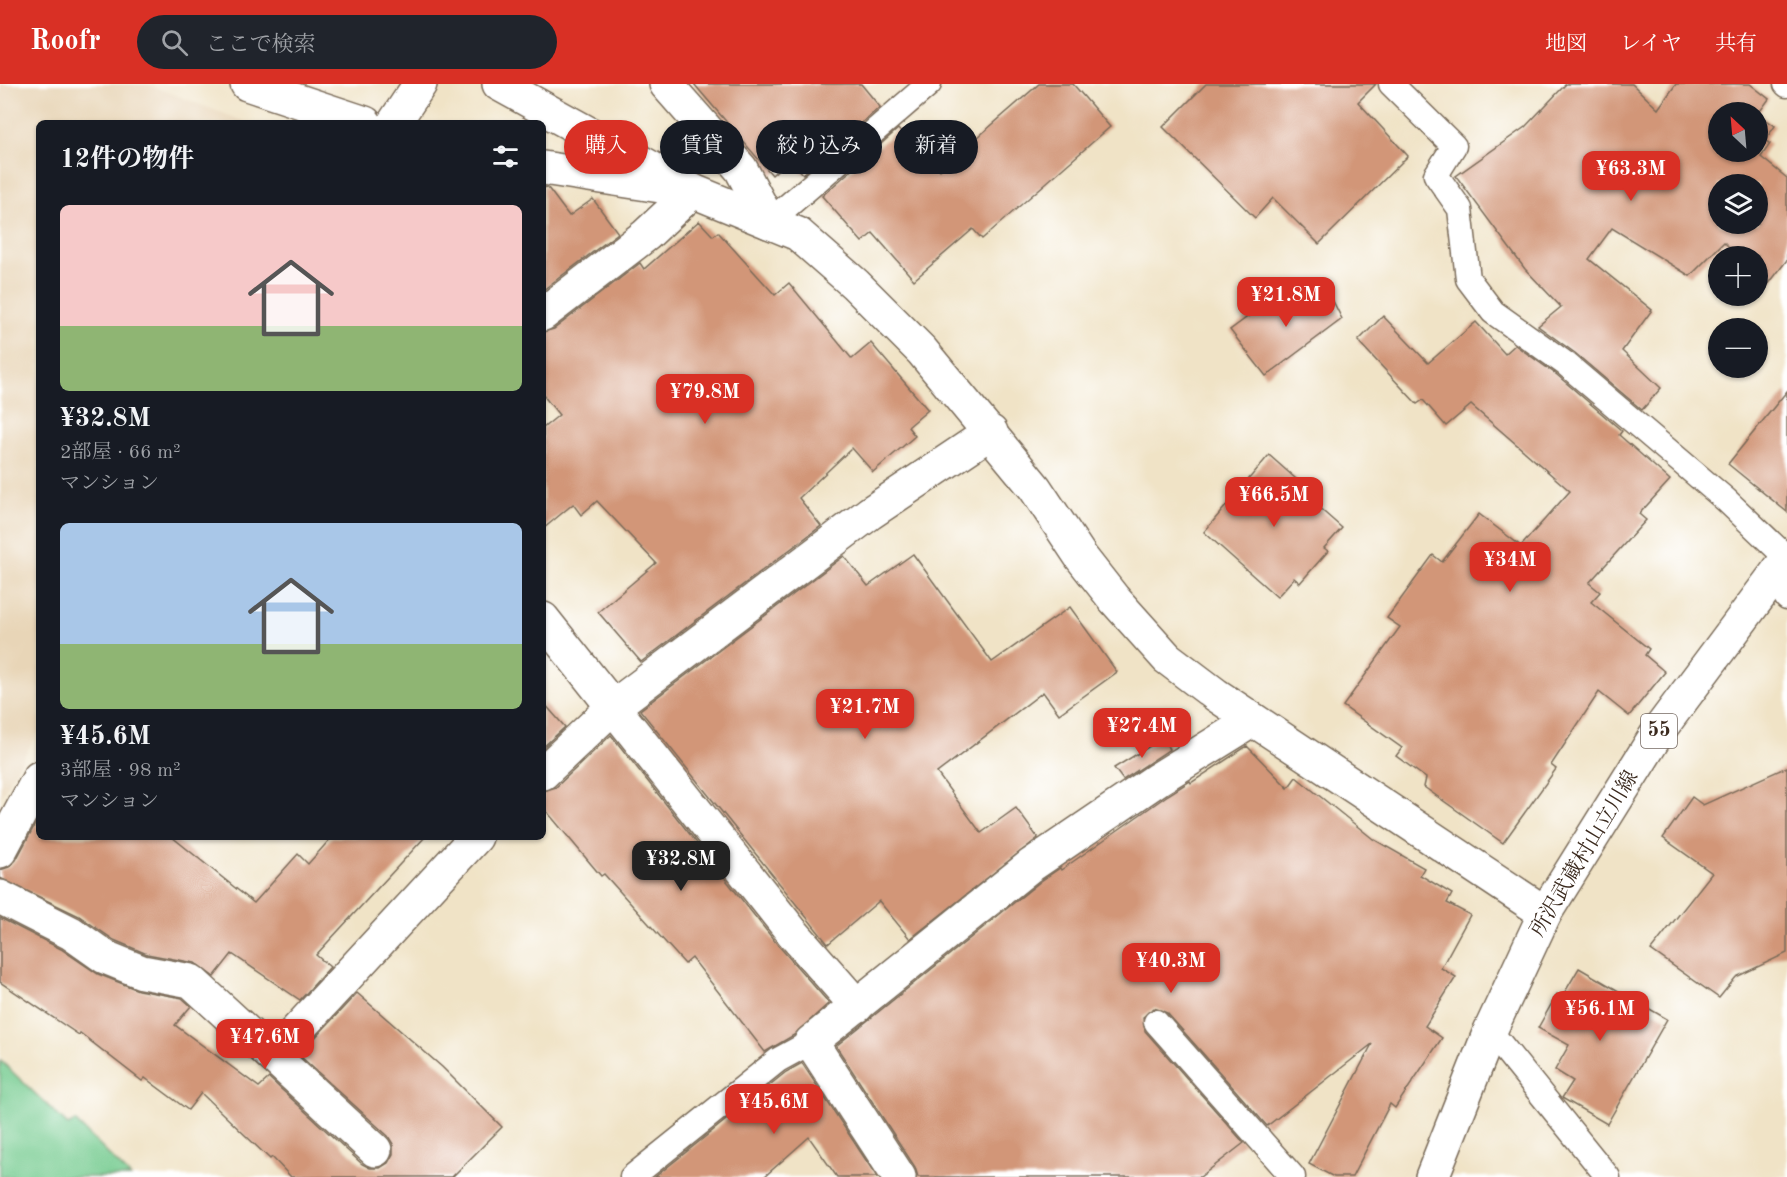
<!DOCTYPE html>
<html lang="ja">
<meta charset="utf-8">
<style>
body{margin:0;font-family:"Old Standard TT","Noto Serif JP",serif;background:#20242c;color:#f1f3f6;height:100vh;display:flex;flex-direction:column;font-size:22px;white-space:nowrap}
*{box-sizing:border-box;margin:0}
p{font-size:20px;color:#9ea1a6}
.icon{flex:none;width:33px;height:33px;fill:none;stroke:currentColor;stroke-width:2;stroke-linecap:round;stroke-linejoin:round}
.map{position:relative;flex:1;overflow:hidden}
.drawer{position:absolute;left:36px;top:36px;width:510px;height:720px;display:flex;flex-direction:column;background:#171b24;border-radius:9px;box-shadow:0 2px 4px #0004}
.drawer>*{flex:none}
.banner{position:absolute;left:564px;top:36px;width:570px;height:54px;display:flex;gap:12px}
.needle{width:39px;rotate:334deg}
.fabs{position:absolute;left:1708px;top:18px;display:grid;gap:12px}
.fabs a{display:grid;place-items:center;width:60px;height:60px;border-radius:50%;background:#171b24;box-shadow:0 2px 4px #0004;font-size:30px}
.price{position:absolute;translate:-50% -51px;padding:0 14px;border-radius:12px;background:#d93025;color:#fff;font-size:20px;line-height:39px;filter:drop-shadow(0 2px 3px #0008)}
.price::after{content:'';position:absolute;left:50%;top:36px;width:18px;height:14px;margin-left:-9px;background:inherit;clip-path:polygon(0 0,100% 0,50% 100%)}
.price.current{background:#222;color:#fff}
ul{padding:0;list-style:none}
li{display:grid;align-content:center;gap:12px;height:318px;padding:0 24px}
li span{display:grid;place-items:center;height:186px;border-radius:9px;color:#555}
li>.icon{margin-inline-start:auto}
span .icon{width:108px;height:108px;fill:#fffc;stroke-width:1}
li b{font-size:26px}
h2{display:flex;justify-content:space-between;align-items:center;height:72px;padding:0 24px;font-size:26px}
.chip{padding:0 21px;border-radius:27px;background:#171b24;box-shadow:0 2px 4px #0004;font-size:21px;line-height:54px}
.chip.current{background:#d93025;color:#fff}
header{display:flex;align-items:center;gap:36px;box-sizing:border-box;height:84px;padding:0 30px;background:#d93025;color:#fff}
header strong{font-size:28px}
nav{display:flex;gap:33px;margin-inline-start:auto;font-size:21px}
.search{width:420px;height:54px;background:#20242c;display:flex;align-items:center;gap:15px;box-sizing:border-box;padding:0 21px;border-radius:33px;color:#9ea1a6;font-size:22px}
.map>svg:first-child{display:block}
.built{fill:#e8d5b7}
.green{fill:#75cb8f;stroke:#587a56;stroke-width:1.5}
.building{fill:#d29678;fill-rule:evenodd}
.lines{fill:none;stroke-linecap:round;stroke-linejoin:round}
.lane-casing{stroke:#7a6b59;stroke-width:27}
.street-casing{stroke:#7a6b59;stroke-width:36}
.secondary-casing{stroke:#7a6b59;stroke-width:36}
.primary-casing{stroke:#7a6b59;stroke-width:36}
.lane{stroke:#fff;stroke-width:24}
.street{stroke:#fff;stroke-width:33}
.secondary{stroke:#fff;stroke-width:33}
.primary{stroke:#fff;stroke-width:33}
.labels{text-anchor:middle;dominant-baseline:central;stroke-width:6;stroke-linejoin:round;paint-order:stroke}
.shield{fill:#fff;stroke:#766a62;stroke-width:1.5}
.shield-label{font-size:20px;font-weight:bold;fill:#3b2a1e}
.street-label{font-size:21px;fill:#3b2a1e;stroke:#fff}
</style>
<header>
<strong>Roofr</strong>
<div class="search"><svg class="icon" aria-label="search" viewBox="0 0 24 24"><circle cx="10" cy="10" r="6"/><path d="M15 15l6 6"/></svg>ここで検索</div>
<nav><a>地図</a><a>レイヤ</a><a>共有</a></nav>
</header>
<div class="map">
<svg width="1787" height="1093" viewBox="0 0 1787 1093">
<rect width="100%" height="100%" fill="#fff"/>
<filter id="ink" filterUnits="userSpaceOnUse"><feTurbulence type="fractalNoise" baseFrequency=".0167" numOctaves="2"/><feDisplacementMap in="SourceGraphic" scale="12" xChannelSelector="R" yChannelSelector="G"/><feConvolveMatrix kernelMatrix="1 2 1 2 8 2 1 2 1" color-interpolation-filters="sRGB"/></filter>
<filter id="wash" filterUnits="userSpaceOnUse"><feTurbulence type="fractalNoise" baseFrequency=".008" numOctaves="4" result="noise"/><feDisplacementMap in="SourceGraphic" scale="24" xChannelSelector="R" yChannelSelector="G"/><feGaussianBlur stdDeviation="1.35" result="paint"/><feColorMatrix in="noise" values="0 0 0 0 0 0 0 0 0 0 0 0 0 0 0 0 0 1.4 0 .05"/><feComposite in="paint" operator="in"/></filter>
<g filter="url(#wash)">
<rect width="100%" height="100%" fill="#f0e3c6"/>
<!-- built -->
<path class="built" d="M0 0H147L248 39H39V647L0 713Z"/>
<!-- green -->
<path class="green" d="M0 976 68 1041 75 1037 131 1093H0Z"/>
<g id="blocks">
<!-- building -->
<g class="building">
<path d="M694 0H861L880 23 803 90 790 75 772 91Z"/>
<path d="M1039 0H1073L1110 43 982 155 973 145 914 196 873 149 862 158 822 112 898 45 920 72 925 68 940 86Z"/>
<path d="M1206 0H1376L1358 18 1408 72 1319 160 1273 114 1255 134 1163 43Z"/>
<path d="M1566 0H1632L1658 25 1676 0H1750L1769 15 1758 30 1775 42 1765 56 1770 60 1761 73 1787 94V176L1767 202 1758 193V172H1738L1724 158 1690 192 1612 144 1589 175 1652 226 1622 267 1661 304 1642 326 1575 269 1538 242 1561 223 1525 185 1456 92 1525 43ZM1719 28H1758V68H1719ZM1719 100H1758V140H1719Z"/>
<path d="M543 103 548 104 569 132 593 115 618 149 543 206Z"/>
<path d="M699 137 713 152 718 148 775 211 789 199 852 275 871 259 928 326 908 343 915 352 873 388 852 364 799 414 821 442 641 578 598 528 656 479 597 417 581 431 573 420 543 445V344L559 331 543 311V248L554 245 640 179 644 185Z"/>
<path d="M1324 199 1342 235 1266 292 1230 246 1269 217 1274 224Z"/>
<path d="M1383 232 1428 279 1476 238 1505 270 1515 261 1557 291 1622 347 1619 351 1670 396 1639 430 1646 436 1589 499 1600 508 1591 518 1649 565 1645 571 1665 588 1629 632 1599 608 1551 681 1556 685 1503 759 1424 703 1426 694 1396 672 1402 664 1343 622 1400 543 1387 534 1433 471 1442 478 1479 430 1521 462 1570 407 1471 321 1446 342 1423 316 1417 320 1358 257Z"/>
<path d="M1787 307V428L1728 380Z"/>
<path d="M1269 371 1321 417 1317 422 1342 444 1324 464 1328 467 1300 499 1294 494 1277 513 1204 448Z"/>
<path d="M913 470 992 578 1070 523 1117 588 1059 630 1043 608 937 689 981 749 1016 724 1038 754 910 855 879 817 828 860 640 626 844 472 868 502Z"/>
<path d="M543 618 565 643 543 663Z"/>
<path d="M611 651 777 860 829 919 794 951 765 968 692 874 685 880 604 790 601 792 543 723V707L556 703Z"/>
<path d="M1163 654 1170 665 1123 696 1114 684Z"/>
<path d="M1247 662 1288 704 1296 693 1373 755 1424 784 1420 791 1452 810 1447 819 1470 831 1441 884 1456 893 1425 942 1442 954 1395 1024 1390 1020 1352 1093H1334L1309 1080 1372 960 1267 1042 1167 929 1154 924 1143 933 1145 947 1244 1059 1200 1093H918L915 1083 836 962 1041 797 1060 784 1061 786 1168 711 1190 697 1191 699Z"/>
<path d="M1787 683V869L1736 893 1719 914 1651 866 1712 789 1663 754 1692 713 1703 721Z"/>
<path d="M37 737 39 753H172L254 819 298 770 308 780 332 753H425L316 871 330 883 300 916 232 870 214 893 195 879 147 870 114 856 79 832 0 794V786L9 783 16 776Z"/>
<path d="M0 834 61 865 98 890 138 906 182 914 191 922 175 941 259 1003 269 994 362 1080 370 1084H380L388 1079 393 1070V1060L388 1052 299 971 357 909 442 983 502 1043 452 1093H291L272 1073 270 1075 201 1009 188 1026 145 994 142 997 80 949 79 951 0 898Z"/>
<path d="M1579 884 1667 935 1607 1040 1562 1014 1573 997 1555 986 1569 961 1538 944 1557 910 1562 913Z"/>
<path d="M802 979 877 1093H837L809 1053 764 1093H655L786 988Z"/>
</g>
</g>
</g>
<g filter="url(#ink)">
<use href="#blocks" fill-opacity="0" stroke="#7a6b59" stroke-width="1.5"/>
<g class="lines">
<defs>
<g id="lane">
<path d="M1391 0 1454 62 1436 91 1460 125 1468 195 1493 228 1566 280 1726 416 1787 474"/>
<path d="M1786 0 1787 1"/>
<path d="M769 138 929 0"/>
<path d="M1775 492 1787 514"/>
<path d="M1156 938 1293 1093"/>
<path d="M1490 947 1608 1093"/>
<path d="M632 1093 778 976 811 958"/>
</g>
<g id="street">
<path d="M247 0 365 39"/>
<path d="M666 0 741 85 769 138"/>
<path d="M394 39 420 0"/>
<path d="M543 84 693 107"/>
<path d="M543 230 646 151 693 107"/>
<path d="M543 535 792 848 857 922"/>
<path d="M543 689 614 622 870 429 991 348"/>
<path d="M0 767 39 694"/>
<path d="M0 813 71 849 105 873 142 888 191 897 375 1066"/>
<path d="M274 971 476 753"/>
<path d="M899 1093 811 958 1030 782 1158 695 1253 636"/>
</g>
<path id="secondary" d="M499 0 693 107 798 150 855 200 922 267 1035 404 1081 473 1114 515 1167 574 1216 611 1545 829"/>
<path id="primary" d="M1432 1093 1490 947 1545 829 1660 645 1787 475"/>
</defs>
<!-- lane casing -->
<use href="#lane" class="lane-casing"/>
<!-- street casing -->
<use href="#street" class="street-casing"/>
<!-- secondary casing -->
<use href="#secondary" class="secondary-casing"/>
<!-- primary casing -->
<use href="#primary" class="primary-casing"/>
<!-- lane -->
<use href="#lane" class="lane"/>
<!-- street -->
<use href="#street" class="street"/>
<!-- secondary -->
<use href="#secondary" class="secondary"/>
<!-- primary -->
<use href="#primary" class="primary"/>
</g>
</g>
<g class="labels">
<!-- shield labels -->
<rect class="shield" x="1641" y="630" width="36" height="34" rx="4.5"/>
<g class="shield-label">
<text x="1659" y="647">55</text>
</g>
<!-- street labels -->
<g class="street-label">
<text transform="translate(1585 770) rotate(-59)">所沢武蔵村山立川線</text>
</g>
</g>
</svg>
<div class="fabs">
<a><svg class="needle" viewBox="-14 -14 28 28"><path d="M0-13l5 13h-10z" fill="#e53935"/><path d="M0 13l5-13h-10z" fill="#9ea1a6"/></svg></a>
<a><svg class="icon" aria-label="layers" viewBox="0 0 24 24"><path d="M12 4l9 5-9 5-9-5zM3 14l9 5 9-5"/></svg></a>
<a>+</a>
<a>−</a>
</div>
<b class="price" style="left:1631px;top:118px">¥63.3M</b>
<b class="price" style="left:1286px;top:244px">¥21.8M</b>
<b class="price" style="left:705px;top:341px">¥79.8M</b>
<b class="price" style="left:1274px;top:444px">¥66.5M</b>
<b class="price" style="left:1510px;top:509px">¥34M</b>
<b class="price" style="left:865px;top:656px">¥21.7M</b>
<b class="price" style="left:1142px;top:675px">¥27.4M</b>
<b class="price current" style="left:681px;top:808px">¥32.8M</b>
<b class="price" style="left:1171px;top:910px">¥40.3M</b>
<b class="price" style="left:1600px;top:958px">¥56.1M</b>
<b class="price" style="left:265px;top:986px">¥47.6M</b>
<b class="price" style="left:774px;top:1051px">¥45.6M</b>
<div class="banner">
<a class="chip current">購入</a>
<a class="chip">賃貸</a>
<a class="chip">絞り込み</a>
<a class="chip">新着</a>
</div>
<section class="drawer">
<h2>12件の物件<svg class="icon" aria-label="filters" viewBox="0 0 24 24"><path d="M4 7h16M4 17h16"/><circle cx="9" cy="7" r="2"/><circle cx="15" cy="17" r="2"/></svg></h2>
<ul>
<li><span style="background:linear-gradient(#f6c9c9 65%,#8fb573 0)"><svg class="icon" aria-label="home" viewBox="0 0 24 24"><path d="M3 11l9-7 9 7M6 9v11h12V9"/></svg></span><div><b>¥32.8M</b><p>2部屋 · 66 m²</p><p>マンション</p></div></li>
<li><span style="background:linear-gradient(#a9c7e8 65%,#8fb573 0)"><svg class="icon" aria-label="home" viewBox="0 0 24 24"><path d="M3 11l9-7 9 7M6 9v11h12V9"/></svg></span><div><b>¥45.6M</b><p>3部屋 · 98 m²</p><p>マンション</p></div></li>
</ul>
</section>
</div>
